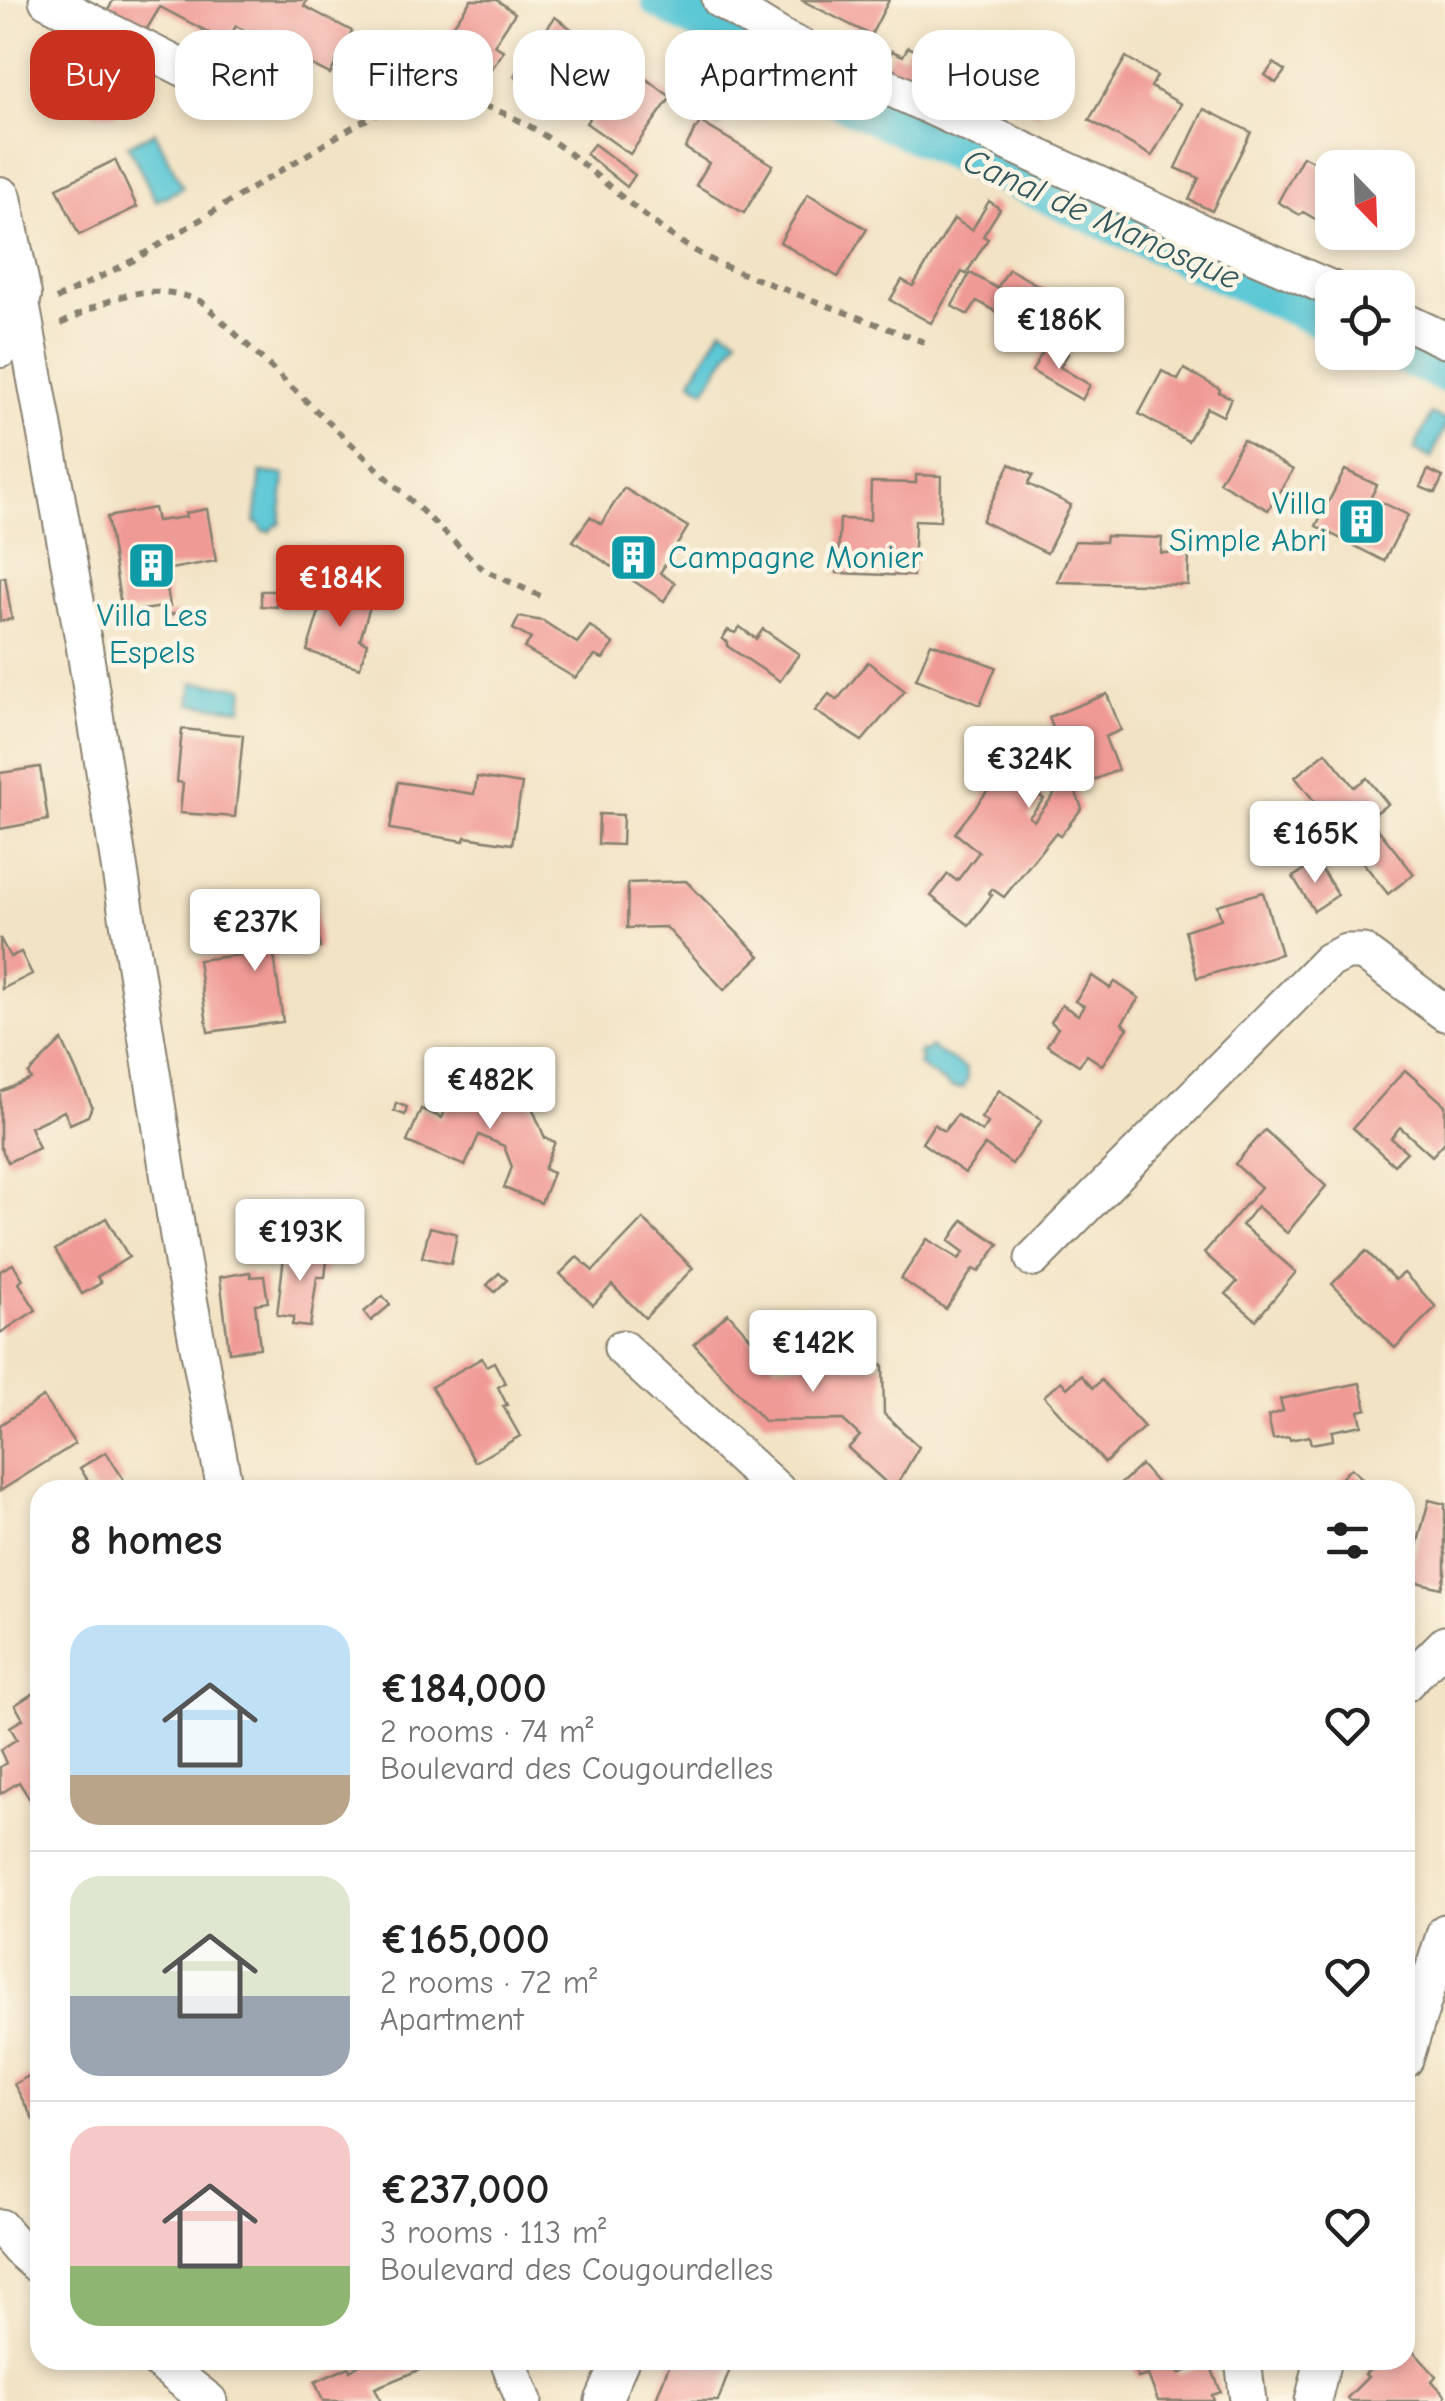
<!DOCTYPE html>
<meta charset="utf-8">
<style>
body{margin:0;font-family:"Comic Neue",sans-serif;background:#f2f2f2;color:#222;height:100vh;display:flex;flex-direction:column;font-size:38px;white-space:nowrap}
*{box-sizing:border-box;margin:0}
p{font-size:32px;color:#767676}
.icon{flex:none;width:55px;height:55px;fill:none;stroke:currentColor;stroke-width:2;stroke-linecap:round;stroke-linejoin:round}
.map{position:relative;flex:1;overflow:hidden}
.sheet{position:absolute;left:30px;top:1480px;width:1385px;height:890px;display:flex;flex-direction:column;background:#fff;border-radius:30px;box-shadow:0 5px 15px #0003}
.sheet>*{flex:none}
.top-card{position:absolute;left:30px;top:30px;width:1385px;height:90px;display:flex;gap:20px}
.needle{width:65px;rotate:157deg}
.tools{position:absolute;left:1315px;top:150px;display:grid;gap:20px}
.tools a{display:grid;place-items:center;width:100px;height:100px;border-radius:20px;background:#fff;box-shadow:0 5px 15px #0003;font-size:50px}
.price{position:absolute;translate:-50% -85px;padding:0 22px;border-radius:10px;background:#fff;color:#222;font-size:32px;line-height:65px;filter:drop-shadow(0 2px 5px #0008)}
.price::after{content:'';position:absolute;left:50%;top:60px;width:30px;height:22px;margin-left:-15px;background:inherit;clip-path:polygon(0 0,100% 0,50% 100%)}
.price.selected{background:#c8321e;color:#fff}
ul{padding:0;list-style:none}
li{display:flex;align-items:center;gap:30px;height:250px;padding:0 40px}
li+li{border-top:2px solid #e0e0e0}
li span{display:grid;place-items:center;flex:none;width:280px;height:200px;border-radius:30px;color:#555}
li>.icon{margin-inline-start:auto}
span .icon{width:120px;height:120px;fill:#fffc;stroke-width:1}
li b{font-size:42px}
h2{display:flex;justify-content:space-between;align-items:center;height:120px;padding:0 40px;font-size:42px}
.tag{padding:0 35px;border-radius:30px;background:#fff;box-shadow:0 5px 15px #0003;font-size:35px;line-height:90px}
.tag.selected{background:#c8321e;color:#fff}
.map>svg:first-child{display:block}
.water{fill:#5cc7d5;stroke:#3c7278;stroke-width:2.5}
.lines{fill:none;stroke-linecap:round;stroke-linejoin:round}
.canal{stroke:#5cc7d5;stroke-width:40}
.building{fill:#f09a95}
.minor-casing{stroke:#878070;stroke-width:39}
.tertiary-casing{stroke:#878070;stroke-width:46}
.path{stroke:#878070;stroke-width:6;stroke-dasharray:8 8;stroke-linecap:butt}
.minor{stroke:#fff;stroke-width:35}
.tertiary{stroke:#fff;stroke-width:42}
.labels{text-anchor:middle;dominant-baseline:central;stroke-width:9;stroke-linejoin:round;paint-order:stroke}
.culture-label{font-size:32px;fill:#0d838f;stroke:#fcf5e5;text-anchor:end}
.water-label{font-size:35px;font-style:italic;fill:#32585d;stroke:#fcf5e5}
</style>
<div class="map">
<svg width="1445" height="2401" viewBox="0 0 1445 2401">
<rect width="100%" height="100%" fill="#fcf5e5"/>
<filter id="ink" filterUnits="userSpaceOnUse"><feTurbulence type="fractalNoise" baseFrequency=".01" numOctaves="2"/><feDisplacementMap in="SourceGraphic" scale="20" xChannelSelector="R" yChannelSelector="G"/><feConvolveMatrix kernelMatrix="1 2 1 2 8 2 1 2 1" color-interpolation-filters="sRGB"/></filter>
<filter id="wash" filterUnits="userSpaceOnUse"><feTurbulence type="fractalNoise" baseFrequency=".0048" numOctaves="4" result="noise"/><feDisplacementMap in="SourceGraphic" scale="40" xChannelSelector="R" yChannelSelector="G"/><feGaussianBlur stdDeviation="2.25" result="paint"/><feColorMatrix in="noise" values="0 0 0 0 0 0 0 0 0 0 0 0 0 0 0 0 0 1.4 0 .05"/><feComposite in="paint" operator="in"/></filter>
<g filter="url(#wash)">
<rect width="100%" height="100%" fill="#f2e3c5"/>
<!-- water -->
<g class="water">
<path d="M721 73 742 85 719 127 697 115Z"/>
<path d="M155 132 183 188 156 201 128 145Z"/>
<path d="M722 328 738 337 705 390 691 381Z"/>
<path d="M1431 414 1445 420V427L1431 458 1414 450Z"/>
<path d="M261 472 285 475 280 525H276L271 531H263L259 523H255Z"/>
<path d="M193 682 244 687 242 709 190 704Z"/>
<path d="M930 1047 966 1069 968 1078 963 1088H952L918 1065 922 1059 918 1055 921 1051 926 1052Z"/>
<path d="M772 1312H830V1339L772 1340Z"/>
</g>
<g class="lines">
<!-- canal -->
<g class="canal">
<path d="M661 0 784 70 873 114 1332 323"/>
<path d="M1398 352 1445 373"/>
</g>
</g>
<g id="blocks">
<!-- building -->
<g class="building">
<path d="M113 0H307L304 6 352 31 330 74 308 63 280 116 251 101 277 47 236 26 227 42 160 7 145 32 107 13Z"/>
<path d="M471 0H497L515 13 494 45 504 51 484 80 468 67 474 57 446 36Z"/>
<path d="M801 0H889L871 35Z"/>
<path d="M555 17 599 49 557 108 543 98 538 105 529 99 534 92 514 76Z"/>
<path d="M949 38 1003 63 1013 39 1062 60 1038 114 935 68Z"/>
<path d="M908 47 928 56 916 83 884 68 892 51 903 56Z"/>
<path d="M1126 57 1157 76 1151 87 1181 104 1152 156 1089 120Z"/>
<path d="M1274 63 1285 71 1276 83 1265 75Z"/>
<path d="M627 65 671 97 630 154 586 123Z"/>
<path d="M84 74 129 79 126 104H119L117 115 80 111Z"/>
<path d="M944 78 965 87 958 102 937 93Z"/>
<path d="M976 92 993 100 987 116 969 107Z"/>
<path d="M1204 109 1251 132 1212 211 1189 200 1199 178 1176 168Z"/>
<path d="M700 122 773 165 744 213 696 185 709 163 685 148Z"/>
<path d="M594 144 635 175 627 187 586 154Z"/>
<path d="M1303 156 1325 168 1331 161 1351 160 1364 168H1332V216L1328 214 1319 221 1303 212 1300 215 1278 202Z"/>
<path d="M115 160 137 207 79 235 57 188Z"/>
<path d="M808 194 867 229 838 277 780 242Z"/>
<path d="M989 201 1000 209 983 236 988 239 966 274 962 272 931 323 890 300 902 280 913 286 954 219 972 230Z"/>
<path d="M1009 269 1066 301 1044 339 977 301 968 315 952 306 970 273 997 288Z"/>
<path d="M1048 343 1068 354 1060 367 1090 385 1082 400 1032 371Z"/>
<path d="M1184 369 1220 389 1219 392 1231 398 1223 416 1207 408 1188 441 1139 414 1162 371 1178 380Z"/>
<path d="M1243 440 1293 470 1268 510 1219 482Z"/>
<path d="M1010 464 1033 475 1028 484 1071 505 1047 553 982 521Z"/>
<path d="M1345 470 1377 485 1371 497 1408 515 1384 561 1316 526Z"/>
<path d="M1428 470 1443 477 1435 493 1420 487Z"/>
<path d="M916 475 941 476 940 521 915 520 913 576 837 573 840 519 870 520 871 482 916 483Z"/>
<path d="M624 488 688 527 660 573 675 583 664 601 573 541 590 517 601 524Z"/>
<path d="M154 508 157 521 186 517 185 513 207 509 216 561 164 570 170 606 122 613 107 517Z"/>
<path d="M1106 536 1162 538 1161 553H1189L1188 585 1057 582 1075 541 1105 542Z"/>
<path d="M5 577 12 619 0 621V578Z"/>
<path d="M261 591H277V607L261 606Z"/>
<path d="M325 592 370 606 360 640 367 643 360 668 307 651Z"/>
<path d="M178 613 179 621 167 623 165 615Z"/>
<path d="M519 617 543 621 577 643 590 626 614 644 603 659 595 656 575 678 524 648 531 639 513 629Z"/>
<path d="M740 627 756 639 763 629 799 654 780 681 727 646 728 642 722 639 728 630 735 633Z"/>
<path d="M931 643 996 667 980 705 916 679Z"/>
<path d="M868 662 905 691 862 741 815 711 829 694 837 700Z"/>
<path d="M1107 694 1121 730 1105 737 1118 770 1074 788 1082 808 1060 836 1056 832 1004 897 992 889 989 893 992 895 969 925 931 896 948 874 957 881 979 852 955 833 1004 770 1044 799 1029 817 1034 821 1057 791 1069 785 1051 741 1057 739 1049 717Z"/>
<path d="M182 729 243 735 235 817 180 813 183 783 177 782Z"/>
<path d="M1326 752 1354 787 1367 778 1388 804 1369 818 1414 874 1388 894 1295 777Z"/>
<path d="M40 767 48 820 0 829V773Z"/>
<path d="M477 777 522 784 512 844 465 837 464 841 390 829 398 782 474 794Z"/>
<path d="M599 814 623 815 622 845 598 844Z"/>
<path d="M1317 862 1338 895 1314 911 1293 877Z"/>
<path d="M686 881 760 956 724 990 666 927 627 928 628 883Z"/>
<path d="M1263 892 1281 954 1197 978 1185 930 1221 919 1217 905Z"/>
<path d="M315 905 320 948 274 955 283 1022 208 1032 198 960 274 951 267 911Z"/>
<path d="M0 938 10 957 21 952 32 974 2 989Z"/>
<path d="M1092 976 1110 988 1115 982 1139 998 1122 1023 1128 1028 1102 1065 1087 1055 1079 1065 1047 1045 1058 1028 1051 1022 1062 1005 1078 1015 1084 1006 1075 1001Z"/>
<path d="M62 1040 92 1106 88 1116 70 1124 64 1111 30 1127 39 1148 8 1162 0 1146V1092L31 1079 28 1074Z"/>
<path d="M1405 1070 1445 1105V1142L1432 1156 1400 1127 1391 1138 1407 1152 1394 1165 1353 1128Z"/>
<path d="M483 1073 525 1091 545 1138 555 1142 544 1169 553 1173 541 1203 504 1188 512 1167 504 1146 479 1135 465 1166 407 1142 421 1109 442 1118 455 1086Z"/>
<path d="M999 1090 1042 1120 1012 1164 985 1145 965 1173 922 1143 934 1124 944 1131 957 1115 982 1132 988 1123 981 1118Z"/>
<path d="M396 1103 407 1107 405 1115 394 1111Z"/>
<path d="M1265 1130 1326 1186 1287 1233 1257 1206 1242 1225 1296 1272 1256 1320 1226 1294 1237 1282 1204 1253 1261 1187 1235 1164Z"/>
<path d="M106 1218 129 1257 97 1277 101 1283 82 1294 55 1250Z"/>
<path d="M643 1219 693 1268 645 1318 612 1285 593 1305 560 1274 577 1257 593 1271Z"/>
<path d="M963 1220 999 1244 979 1272 973 1269 946 1309 901 1279 927 1239 959 1259 964 1252 949 1241Z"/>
<path d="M430 1227 457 1234 451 1264 422 1257Z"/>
<path d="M285 1248 328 1253 325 1277H317L310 1327 292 1325 294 1317 277 1315Z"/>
<path d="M1366 1251 1395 1280 1404 1273 1436 1307 1395 1348 1332 1284Z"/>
<path d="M13 1264 23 1279 19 1283 36 1310 0 1333V1271Z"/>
<path d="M250 1272 251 1277 264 1276 268 1302 255 1304 260 1348 229 1352 220 1277Z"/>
<path d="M499 1273 507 1280 495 1292 487 1285Z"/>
<path d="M383 1296 390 1305 371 1321 364 1312Z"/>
<path d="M728 1313 775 1365 803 1364V1357L846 1356V1366L883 1365 884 1414 919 1447 894 1490 848 1448 860 1436 843 1420 764 1421 694 1344Z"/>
<path d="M482 1358 486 1366 494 1362 505 1383 498 1387 507 1405 503 1406 520 1436 475 1462 431 1387Z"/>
<path d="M1081 1375 1093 1388 1101 1380 1144 1427 1105 1463 1044 1396 1061 1381 1067 1388Z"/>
<path d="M1360 1383 1367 1409 1359 1411 1362 1425 1332 1431 1333 1440 1311 1444 1309 1436 1290 1440 1289 1437 1273 1439 1268 1416 1283 1411 1280 1399Z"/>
<path d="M43 1397 75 1444 0 1491V1425Z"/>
<path d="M106 1452 124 1480 108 1490H94L80 1468Z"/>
<path d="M1141 1465 1163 1490H1114Z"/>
<path d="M1351 1468 1363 1479 1356 1487 1359 1490H1330Z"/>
<path d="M1429 1500 1445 1504V1574L1441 1588 1408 1580Z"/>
<path d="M40 1689V1790L29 1798 19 1782 0 1794V1767L6 1763 0 1750 17 1739 10 1727 23 1719 15 1705Z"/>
<path d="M40 2070V2132L14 2084Z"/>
<path d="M1405 2342 1436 2376 1432 2381 1445 2395V2401H1349L1347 2398 1368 2377 1365 2374 1381 2360H1405Z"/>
<path d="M355 2360H429L431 2365 375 2388 381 2401H323L315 2382 349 2367 350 2371 358 2366Z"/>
<path d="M671 2360H722L732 2364 718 2401H655Z"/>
<path d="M1173 2360 1179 2374 1209 2362 1221 2392 1212 2395 1214 2401H1158L1148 2375 1138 2378 1131 2361Z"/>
</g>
</g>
</g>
<g filter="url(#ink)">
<use href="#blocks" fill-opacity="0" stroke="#878070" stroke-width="2.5"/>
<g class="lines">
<defs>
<g id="minor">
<path d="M47 0 231 92"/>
<path d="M720 0 786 40 1210 236 1332 289"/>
<path d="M20 295 84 645 182 1261 225 1490"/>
<path d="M1398 318 1445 340"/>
<path d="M1033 1259 1328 961 1346 952H1363L1445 1013"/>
<path d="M622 1348 777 1490"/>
<path d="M1405 1684 1445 1644"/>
<path d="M1405 2060 1445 1932"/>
<path d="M0 2227 19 2249 40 2267"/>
<path d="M157 2360 209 2401"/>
<path d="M508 2360 524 2401"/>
<path d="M1243 2360 1248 2401"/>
<path d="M603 2401 621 2360"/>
<path d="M1313 2401 1323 2360"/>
</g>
<path id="tertiary" d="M0 198 20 295 11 326 0 346"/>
</defs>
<!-- minor casing -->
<use href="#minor" class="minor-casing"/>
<!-- tertiary casing -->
<use href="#tertiary" class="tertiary-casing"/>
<!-- path -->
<g class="path">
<path d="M56 299 134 260 359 123C513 46 583 188 702 255 731 271 763 281 794 293 839 310 884 327 929 344"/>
<path d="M61 324C110 298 148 279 202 302L484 570 547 599"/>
</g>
<!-- minor -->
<use href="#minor" class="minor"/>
<!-- tertiary -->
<use href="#tertiary" class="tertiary"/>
</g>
</g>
<!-- icons -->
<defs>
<symbol id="building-square" viewBox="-11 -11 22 22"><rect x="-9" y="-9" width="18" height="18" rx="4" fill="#0f9aa8" stroke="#fcf5e5"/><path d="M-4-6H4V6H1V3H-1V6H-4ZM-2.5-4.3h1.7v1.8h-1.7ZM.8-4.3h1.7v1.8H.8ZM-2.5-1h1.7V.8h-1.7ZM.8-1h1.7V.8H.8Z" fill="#fff"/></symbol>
</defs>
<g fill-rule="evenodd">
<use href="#building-square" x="1334" y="494" width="55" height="55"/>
<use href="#building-square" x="606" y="530" width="55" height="55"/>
<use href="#building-square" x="124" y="538" width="55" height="55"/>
</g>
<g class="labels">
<!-- culture labels -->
<g class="culture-label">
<text x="1327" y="503">Villa<tspan x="1327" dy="37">Simple Abri</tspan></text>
<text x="668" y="557" text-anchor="start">Campagne Monier</text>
<text x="152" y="615" text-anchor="middle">Villa Les<tspan x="152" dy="37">Espels</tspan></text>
</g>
<!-- water labels -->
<g class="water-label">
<text transform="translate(1102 219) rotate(24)">Canal de Manosque</text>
</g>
</g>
</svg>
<div class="tools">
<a><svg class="needle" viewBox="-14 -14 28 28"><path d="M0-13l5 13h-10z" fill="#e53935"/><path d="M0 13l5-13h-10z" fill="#767676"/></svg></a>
<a><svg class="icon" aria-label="locate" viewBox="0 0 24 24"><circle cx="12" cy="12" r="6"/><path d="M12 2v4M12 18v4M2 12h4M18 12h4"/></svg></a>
</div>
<b class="price" style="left:1059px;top:372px">€186K</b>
<b class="price selected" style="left:340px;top:630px">€184K</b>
<b class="price" style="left:1029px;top:811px">€324K</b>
<b class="price" style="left:1315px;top:886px">€165K</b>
<b class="price" style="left:255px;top:974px">€237K</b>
<b class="price" style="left:490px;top:1132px">€482K</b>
<b class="price" style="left:300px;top:1284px">€193K</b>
<b class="price" style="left:813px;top:1395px">€142K</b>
<div class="top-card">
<a class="tag selected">Buy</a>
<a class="tag">Rent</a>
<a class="tag">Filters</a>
<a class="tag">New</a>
<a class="tag">Apartment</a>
<a class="tag">House</a>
</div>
<section class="sheet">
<h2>8 homes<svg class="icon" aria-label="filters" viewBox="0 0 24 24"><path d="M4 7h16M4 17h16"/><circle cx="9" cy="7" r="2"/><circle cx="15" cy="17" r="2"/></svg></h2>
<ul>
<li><span style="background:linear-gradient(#bfe0f5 75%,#b9a48a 0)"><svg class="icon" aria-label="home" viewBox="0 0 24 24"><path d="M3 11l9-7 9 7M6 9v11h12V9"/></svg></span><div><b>€184,000</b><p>2 rooms · 74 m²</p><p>Boulevard des Cougourdelles</p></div><svg class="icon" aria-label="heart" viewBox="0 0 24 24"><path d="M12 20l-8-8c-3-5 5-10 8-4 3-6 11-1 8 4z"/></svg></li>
<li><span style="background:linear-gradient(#dfe7d0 60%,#9aa5b1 0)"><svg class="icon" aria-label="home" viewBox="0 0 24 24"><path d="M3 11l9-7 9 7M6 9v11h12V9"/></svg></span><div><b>€165,000</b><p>2 rooms · 72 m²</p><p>Apartment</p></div><svg class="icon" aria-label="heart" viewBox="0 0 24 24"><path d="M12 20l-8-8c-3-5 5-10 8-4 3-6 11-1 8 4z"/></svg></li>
<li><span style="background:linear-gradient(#f6c9c9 70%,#8fb573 0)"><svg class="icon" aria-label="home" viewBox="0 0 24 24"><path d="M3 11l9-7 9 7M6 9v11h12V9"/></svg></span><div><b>€237,000</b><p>3 rooms · 113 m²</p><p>Boulevard des Cougourdelles</p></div><svg class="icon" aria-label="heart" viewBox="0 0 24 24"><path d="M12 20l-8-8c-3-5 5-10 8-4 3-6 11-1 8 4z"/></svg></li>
</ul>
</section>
</div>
